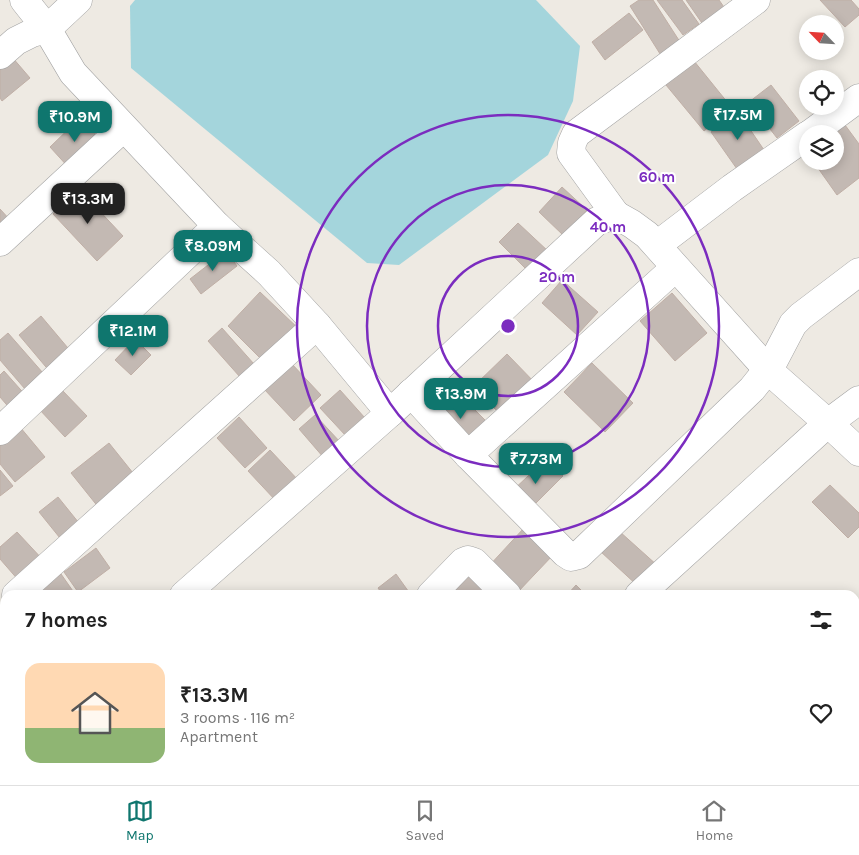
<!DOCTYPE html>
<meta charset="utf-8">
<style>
body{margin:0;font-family:Karla,sans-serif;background:#f6f6f6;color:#222;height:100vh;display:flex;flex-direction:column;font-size:19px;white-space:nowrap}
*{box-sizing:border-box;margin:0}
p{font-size:16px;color:#767676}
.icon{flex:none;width:28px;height:28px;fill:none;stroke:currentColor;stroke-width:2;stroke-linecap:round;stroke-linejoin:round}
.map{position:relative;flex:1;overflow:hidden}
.details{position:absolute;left:0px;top:590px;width:860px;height:195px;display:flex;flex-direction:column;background:#fff;border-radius:15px 15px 0 0;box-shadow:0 2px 12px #0003}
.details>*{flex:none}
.needle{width:32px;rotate:295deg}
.tools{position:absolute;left:799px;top:15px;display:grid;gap:10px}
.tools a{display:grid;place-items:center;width:45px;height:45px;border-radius:50%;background:#fff;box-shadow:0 2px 12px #0003;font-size:25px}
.price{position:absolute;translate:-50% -42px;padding:0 11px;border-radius:10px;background:#0f766e;color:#fff;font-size:16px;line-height:32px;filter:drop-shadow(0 1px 2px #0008)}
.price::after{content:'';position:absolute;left:50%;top:30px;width:15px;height:11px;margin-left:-8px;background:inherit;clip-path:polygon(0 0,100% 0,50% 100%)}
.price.current{background:#222;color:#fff}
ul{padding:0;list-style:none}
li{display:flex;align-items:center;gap:15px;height:125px;padding:0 25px}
li span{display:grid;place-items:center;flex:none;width:140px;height:100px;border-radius:15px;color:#555}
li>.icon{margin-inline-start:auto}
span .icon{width:60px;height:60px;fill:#fffc;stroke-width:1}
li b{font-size:21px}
h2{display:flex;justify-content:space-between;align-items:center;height:60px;padding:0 25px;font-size:21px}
.tabs{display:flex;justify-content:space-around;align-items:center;height:70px;border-top:1px solid #e0e0e0;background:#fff;font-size:14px;color:#767676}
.tabs a{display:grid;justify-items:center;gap:2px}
.tabs .current{color:#0f766e}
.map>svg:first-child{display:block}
.water{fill:#a4d5dc}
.building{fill:#c3b9b3;stroke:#c0afa6}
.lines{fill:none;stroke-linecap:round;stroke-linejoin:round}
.minor-casing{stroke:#a4a4a4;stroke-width:29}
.minor{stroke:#fff;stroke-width:28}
.ring{fill:none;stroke:#7b2cbf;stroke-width:2.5}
.centre{fill:#7b2cbf;stroke:#fff;stroke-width:2.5}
.ring-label{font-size:15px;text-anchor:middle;font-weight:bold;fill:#7b2cbf;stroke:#fff;stroke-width:4;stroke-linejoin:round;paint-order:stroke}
</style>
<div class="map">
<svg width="859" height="785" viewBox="0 0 859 785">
<rect width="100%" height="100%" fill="#eeeae3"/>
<!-- water -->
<path class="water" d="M135 0H536L580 46 573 101 548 155 399 265 367 263 131 68 130 6Z"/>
<!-- building -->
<g class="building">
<path d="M639 0H653L682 45 662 57 630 6Z"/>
<path d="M657 0H682L699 24 683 35Z"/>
<path d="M686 0H719L726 10 704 26Z"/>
<path d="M820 0H851L859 9V15L845 27Z"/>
<path d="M629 13 643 30 605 60 592 42Z"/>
<path d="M12 57 30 78 2 101 0 98V67Z"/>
<path d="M694 61 732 108 704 131 666 85Z"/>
<path d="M771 85 799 121 777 138 749 102Z"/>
<path d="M739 113 764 150 737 169 711 132Z"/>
<path d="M80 118 101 140 70 169 50 147Z"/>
<path d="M845 125 859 144V178L837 195 813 161H835V134H832Z"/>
<path d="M562 187 587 210 564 236 539 212Z"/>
<path d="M79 189 123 236 97 261 53 214Z"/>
<path d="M0 209 11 221 0 232Z"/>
<path d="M518 223 549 252 529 272 499 242Z"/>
<path d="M226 251 237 266 201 294 190 279Z"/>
<path d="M562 280 598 312 577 335 542 303Z"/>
<path d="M260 292 301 331 268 366 228 326Z"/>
<path d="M672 293 707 333 675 361 640 321Z"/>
<path d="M41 316 73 354 51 373 19 335Z"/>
<path d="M222 328 262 373 248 386 208 341Z"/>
<path d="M8 333 43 373 25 389 0 360V340Z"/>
<path d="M135 339 151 355 131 375 115 360Z"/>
<path d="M507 354 538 386 505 419 473 387Z"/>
<path d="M291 363 321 395 294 421 264 389Z"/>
<path d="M592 363 633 403 605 432 564 392Z"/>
<path d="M4 371 28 398 12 411 0 397V375Z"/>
<path d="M61 389 87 416 65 437 39 409Z"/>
<path d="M340 390 365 418 346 436 320 408Z"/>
<path d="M455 390 492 427 467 451 431 413Z"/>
<path d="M315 415 341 443 324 458 299 429Z"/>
<path d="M239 417 267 448 245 468 217 438Z"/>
<path d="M20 427 45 457 15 482 0 464V444Z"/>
<path d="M109 443 137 478 99 508 71 473Z"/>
<path d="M270 450 299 481 277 502 248 471Z"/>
<path d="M546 459 563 476 527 512 509 494Z"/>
<path d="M0 470 13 486 0 496Z"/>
<path d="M830 485 859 513V527L848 538 812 502Z"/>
<path d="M58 497 83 528 64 543 39 512Z"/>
<path d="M524 528 553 555 516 594 488 567Z"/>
<path d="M619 531 658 566 639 587 600 551Z"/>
<path d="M17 532 44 561 20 582 0 559V547Z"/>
<path d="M96 548 110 568 78 592 64 572Z"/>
<path d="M469 570 496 595H446Z"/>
<path d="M61 574 75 594 42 595 39 590Z"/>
<path d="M396 574 411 595H383L378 588Z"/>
<path d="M576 585 586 595H567Z"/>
<path d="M0 634 5 641V673L0 677Z"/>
<path d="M697 780H700L704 785H691Z"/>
</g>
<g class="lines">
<defs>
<g id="minor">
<path d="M0 55 16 41 32 33 47 29 78 0"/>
<path d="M810 134 859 98"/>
<path d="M616 215 571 153 572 143 576 134 756 0"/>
<path d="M217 226 269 273 317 325 390 413"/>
<path d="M0 242 123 128"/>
<path d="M657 245 732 188 808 135"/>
<path d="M411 393 468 455 565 553 571 557 579 555 752 389 772 364 793 324 801 316 859 272"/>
<path d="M0 431 217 226 73 73 47 29 24 0"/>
<path d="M468 455 675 268"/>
<path d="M16 595 317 325"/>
<path d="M184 595 390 413 597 221 616 215 632 224 647 235 768 370 828 423 859 452"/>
<path d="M431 595 463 562 468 560 474 562 507 595"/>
<path d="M639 595 828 423 859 400"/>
<path d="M855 645 859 642"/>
<path d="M0 762 5 757"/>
<path d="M526 780 530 785"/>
<path d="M204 785 209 780"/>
<path d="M662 785 669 780"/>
</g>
</defs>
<!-- minor casing -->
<use href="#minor" class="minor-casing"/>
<!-- minor -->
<use href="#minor" class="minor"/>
</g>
<!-- distance rings -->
<g class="ring">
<circle cx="508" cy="326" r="70"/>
<circle cx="508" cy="326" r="141"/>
<circle cx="508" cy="326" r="211"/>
</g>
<circle cx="508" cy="326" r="8" class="centre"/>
<g class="ring-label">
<text x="657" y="182">60 m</text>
<text x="608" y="232">40 m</text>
<text x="557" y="282">20 m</text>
</g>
</svg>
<div class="tools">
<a><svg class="needle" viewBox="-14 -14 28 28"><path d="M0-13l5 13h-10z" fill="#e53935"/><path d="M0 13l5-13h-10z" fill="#767676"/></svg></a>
<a><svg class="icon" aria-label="locate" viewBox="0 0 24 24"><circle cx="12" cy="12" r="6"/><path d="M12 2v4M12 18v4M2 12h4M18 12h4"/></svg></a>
<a><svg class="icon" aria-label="layers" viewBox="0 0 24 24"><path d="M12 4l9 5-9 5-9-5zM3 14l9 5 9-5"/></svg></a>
</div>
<b class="price" style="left:738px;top:141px">₹17.5M</b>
<b class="price" style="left:75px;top:143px">₹10.9M</b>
<b class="price current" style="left:88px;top:225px">₹13.3M</b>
<b class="price" style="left:213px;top:272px">₹8.09M</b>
<b class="price" style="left:133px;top:357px">₹12.1M</b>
<b class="price" style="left:461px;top:420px">₹13.9M</b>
<b class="price" style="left:536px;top:485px">₹7.73M</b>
<section class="details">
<h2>7 homes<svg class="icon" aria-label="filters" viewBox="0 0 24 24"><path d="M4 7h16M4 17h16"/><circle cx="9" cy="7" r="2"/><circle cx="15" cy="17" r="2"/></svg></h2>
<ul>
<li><span style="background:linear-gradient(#ffd9b3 65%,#8fb573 0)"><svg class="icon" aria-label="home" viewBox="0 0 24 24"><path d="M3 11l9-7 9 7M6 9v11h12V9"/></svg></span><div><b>₹13.3M</b><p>3 rooms · 116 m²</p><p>Apartment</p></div><svg class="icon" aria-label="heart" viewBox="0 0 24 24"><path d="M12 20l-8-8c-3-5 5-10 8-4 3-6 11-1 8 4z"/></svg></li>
</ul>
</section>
</div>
<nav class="tabs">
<a class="current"><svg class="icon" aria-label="map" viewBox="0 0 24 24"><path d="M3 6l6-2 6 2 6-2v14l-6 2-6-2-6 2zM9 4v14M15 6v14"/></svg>Map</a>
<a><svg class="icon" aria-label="saved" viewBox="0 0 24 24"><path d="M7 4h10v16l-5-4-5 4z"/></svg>Saved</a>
<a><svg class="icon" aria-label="home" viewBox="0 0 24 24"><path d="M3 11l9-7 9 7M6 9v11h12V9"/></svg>Home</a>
</nav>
